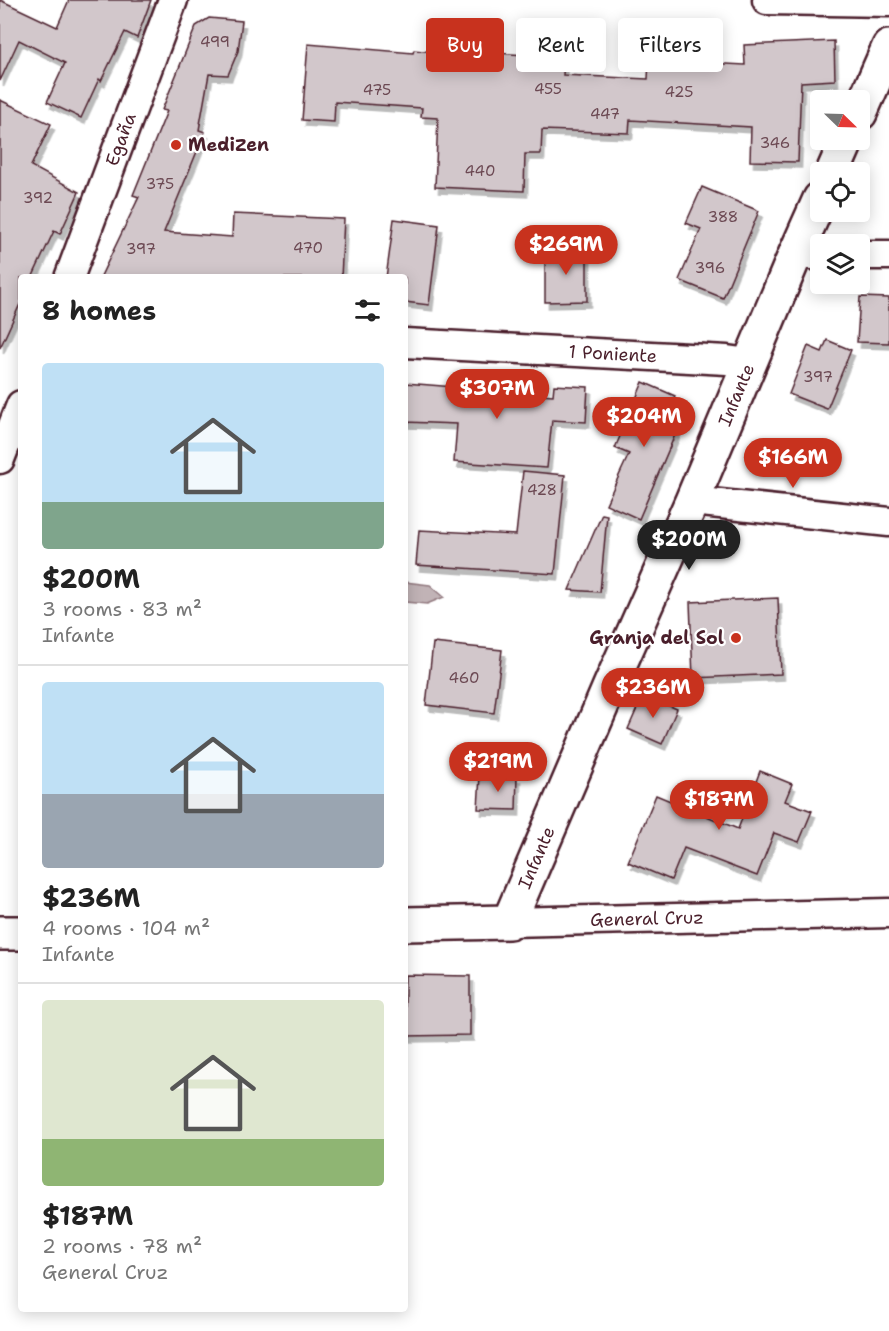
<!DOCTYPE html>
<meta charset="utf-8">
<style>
body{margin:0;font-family:"Shantell Sans",sans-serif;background:#f2f2f2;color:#222;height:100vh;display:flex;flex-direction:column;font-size:22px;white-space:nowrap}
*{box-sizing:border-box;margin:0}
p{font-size:20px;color:#767676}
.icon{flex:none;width:33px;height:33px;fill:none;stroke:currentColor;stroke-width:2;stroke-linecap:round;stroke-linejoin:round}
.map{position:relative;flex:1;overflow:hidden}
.side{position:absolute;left:18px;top:274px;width:390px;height:1038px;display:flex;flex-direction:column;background:#fff;border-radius:6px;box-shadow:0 3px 15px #0003}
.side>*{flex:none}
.banner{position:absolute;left:426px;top:18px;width:372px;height:54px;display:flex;gap:12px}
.needle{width:39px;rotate:113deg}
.tools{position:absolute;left:810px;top:90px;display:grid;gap:12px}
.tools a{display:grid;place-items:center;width:60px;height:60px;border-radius:6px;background:#fff;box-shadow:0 3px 15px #0003;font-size:30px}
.price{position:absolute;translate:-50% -51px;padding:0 14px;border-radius:21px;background:#c8321e;color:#fff;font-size:20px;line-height:39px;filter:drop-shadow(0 2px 3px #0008)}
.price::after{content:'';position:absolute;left:50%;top:36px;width:18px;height:14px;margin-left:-9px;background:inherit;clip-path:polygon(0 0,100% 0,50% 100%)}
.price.active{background:#222;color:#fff}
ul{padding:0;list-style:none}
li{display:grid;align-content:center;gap:12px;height:318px;padding:0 24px}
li+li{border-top:2px solid #e0e0e0}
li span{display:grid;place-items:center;height:186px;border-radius:6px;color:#555}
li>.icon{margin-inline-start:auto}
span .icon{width:108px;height:108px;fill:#fffc;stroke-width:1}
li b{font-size:26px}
h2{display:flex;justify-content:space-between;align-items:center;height:72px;padding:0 24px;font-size:26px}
.chip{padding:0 21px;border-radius:6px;background:#fff;box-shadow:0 3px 15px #0003;font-size:21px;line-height:54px}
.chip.active{background:#c8321e;color:#fff}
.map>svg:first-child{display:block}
.water{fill:#c1b3b6;stroke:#91787e;stroke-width:1.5}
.building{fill:#d2c7cb;stroke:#4a1f2b;stroke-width:1.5;filter:url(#shadow)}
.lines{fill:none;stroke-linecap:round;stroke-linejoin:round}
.minor-casing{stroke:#4a1f2b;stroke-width:33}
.tertiary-casing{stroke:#4a1f2b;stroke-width:38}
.minor{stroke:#fff;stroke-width:28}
.tertiary{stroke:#fff;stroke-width:33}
.poi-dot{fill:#c8321e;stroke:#fff;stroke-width:2}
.labels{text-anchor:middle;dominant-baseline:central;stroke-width:4.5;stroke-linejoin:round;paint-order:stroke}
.number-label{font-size:15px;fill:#6c4953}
.street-label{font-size:18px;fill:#4a1f2b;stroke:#fff}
.poi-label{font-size:18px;font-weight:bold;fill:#4a1f2b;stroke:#fff;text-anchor:start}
</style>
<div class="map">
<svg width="889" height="1331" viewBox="0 0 889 1331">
<defs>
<filter id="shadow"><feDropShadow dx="3.5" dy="6" stdDeviation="0" flood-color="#0004"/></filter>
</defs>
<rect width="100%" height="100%" fill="#fff"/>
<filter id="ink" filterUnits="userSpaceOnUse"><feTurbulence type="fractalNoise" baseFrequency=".0167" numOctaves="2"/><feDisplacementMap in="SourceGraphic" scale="12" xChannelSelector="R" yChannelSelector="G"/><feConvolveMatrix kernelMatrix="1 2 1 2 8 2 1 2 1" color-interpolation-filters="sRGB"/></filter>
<g filter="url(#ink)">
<!-- water -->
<path class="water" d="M405 582 430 585 444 597 427 604 405 602Z"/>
<!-- building -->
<g class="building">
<path d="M0 0 57 27 69 0H151L137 38 125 32 101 81 99 79 81 118 47 102 65 63 19 40 0 81Z"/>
<path d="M209 18 242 21 238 51 228 75 209 74 199 130 205 132 164 232 232 237 233 214 344 219 341 278H100L139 197 133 195 167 111 162 110 196 26Z"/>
<path d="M834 41 835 80 801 82 798 162 750 161 751 127 630 120 629 133 542 130 541 154H525L524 191 435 187 438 118 421 117 422 108 335 102 334 122 302 120 308 44 413 53 414 50 493 58V53L564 57 563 75 648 79 649 60 745 65 744 45Z"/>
<path d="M0 100 51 124 31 166 79 192 60 234 54 231 32 278H21V302L0 348Z"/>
<path d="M702 187 759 211 723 298 679 280 701 229 686 223Z"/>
<path d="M394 219 439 225 429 305 405 302V278H386Z"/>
<path d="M545 251H587V301L545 302Z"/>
<path d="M860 297 889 298V343L857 342Z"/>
<path d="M827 340 851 350 827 409 789 394 808 346 822 352Z"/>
<path d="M643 382 675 396 669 409 683 416 639 519 606 504 629 454 615 448Z"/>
<path d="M405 383 553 395 554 385 588 387 586 422 552 420 547 468 454 462 457 424 405 422Z"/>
<path d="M523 471 565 475 555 574 416 565 419 530 516 535Z"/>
<path d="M602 514 607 515 600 592 569 590Z"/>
<path d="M778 598 781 674 693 678 690 602Z"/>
<path d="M433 643 502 650 494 713 426 705Z"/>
<path d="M643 695 677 709 662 744 628 729Z"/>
<path d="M760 771 792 784 785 801 812 811 799 842 774 833 757 876 684 848 671 880 628 862 656 795 738 829Z"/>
<path d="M480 775 517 776 516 810 478 809Z"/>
<path d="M405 975 470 976V1035L405 1036Z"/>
</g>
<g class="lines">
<defs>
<g id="minor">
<path d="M767 0 889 2"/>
<path d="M795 255H820"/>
<path d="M860 255H889"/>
<path id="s1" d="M69 278 173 0"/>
<path id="s2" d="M405 343 727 360 749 363"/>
<path d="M0 459 21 405"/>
<path d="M692 501 889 522"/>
<path id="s3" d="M509 922 889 913"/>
</g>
<g id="tertiary">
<path d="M860 113 889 47"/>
<path d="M833 172 847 140"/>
<path id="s4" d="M405 924 509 922 610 686 692 501 795 255 820 199"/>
<path d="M0 933H21"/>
</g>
</defs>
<!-- minor casing -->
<use href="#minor" class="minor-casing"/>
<!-- tertiary casing -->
<use href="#tertiary" class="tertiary-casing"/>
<!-- minor -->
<use href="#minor" class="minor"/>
<!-- tertiary -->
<use href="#tertiary" class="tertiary"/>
</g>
</g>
<!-- markers -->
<g class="poi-dot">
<circle cx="176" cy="145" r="6"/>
<circle cx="736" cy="638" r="6"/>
</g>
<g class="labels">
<!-- number labels -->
<g class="number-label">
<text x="215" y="42">499</text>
<text x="548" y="89">455</text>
<text x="377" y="90">475</text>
<text x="679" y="92">425</text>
<text x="605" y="114">447</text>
<text x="775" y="143">346</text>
<text x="480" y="171">440</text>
<text x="160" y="184">375</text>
<text x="38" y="198">392</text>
<text x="723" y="217">388</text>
<text x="308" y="248">470</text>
<text x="141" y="249">397</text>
<text x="710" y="268">396</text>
<text x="818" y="377">397</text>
<text x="542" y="490">428</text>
<text x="464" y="678">460</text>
</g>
<!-- street labels -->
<g class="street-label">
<text stroke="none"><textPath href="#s1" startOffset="148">Egaña</textPath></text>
<text stroke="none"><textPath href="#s2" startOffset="208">1 Poniente</textPath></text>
<text stroke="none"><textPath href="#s4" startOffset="678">Infante</textPath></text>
<text stroke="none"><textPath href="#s4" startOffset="174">Infante</textPath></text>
<text stroke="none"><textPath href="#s3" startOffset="138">General Cruz</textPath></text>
</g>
<!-- poi labels -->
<g class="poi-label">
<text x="188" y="145">MediZen</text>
<text x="724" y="638" text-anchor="end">Granja del Sol</text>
</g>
</g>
</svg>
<div class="tools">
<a><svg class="needle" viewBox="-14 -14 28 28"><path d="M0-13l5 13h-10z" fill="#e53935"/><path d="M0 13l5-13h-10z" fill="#767676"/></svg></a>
<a><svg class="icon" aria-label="locate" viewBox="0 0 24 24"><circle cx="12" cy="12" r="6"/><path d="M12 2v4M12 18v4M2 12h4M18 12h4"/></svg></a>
<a><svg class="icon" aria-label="layers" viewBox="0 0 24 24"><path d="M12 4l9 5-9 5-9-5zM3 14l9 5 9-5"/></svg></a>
</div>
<b class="price" style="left:566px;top:276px">$269M</b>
<b class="price" style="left:497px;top:420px">$307M</b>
<b class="price" style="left:644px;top:448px">$204M</b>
<b class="price" style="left:793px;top:489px">$166M</b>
<b class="price active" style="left:689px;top:571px">$200M</b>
<b class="price" style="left:653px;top:719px">$236M</b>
<b class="price" style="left:498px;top:793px">$219M</b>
<b class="price" style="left:719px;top:831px">$187M</b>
<div class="banner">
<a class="chip active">Buy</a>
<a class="chip">Rent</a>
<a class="chip">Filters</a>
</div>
<section class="side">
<h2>8 homes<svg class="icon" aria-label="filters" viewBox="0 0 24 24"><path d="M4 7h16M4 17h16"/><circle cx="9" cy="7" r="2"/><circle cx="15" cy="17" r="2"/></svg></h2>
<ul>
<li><span style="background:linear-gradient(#bfe0f5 75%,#7fa58c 0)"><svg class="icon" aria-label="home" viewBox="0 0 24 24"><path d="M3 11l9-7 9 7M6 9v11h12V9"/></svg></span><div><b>$200M</b><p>3 rooms · 83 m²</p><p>Infante</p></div></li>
<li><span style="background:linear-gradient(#bfe0f5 60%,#9aa5b1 0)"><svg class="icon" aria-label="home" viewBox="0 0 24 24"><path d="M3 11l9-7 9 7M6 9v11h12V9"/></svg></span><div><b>$236M</b><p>4 rooms · 104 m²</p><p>Infante</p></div></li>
<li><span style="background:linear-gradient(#dfe7d0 75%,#8fb573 0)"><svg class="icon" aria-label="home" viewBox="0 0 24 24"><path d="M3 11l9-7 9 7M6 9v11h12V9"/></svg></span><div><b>$187M</b><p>2 rooms · 78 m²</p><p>General Cruz</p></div></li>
</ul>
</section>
</div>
